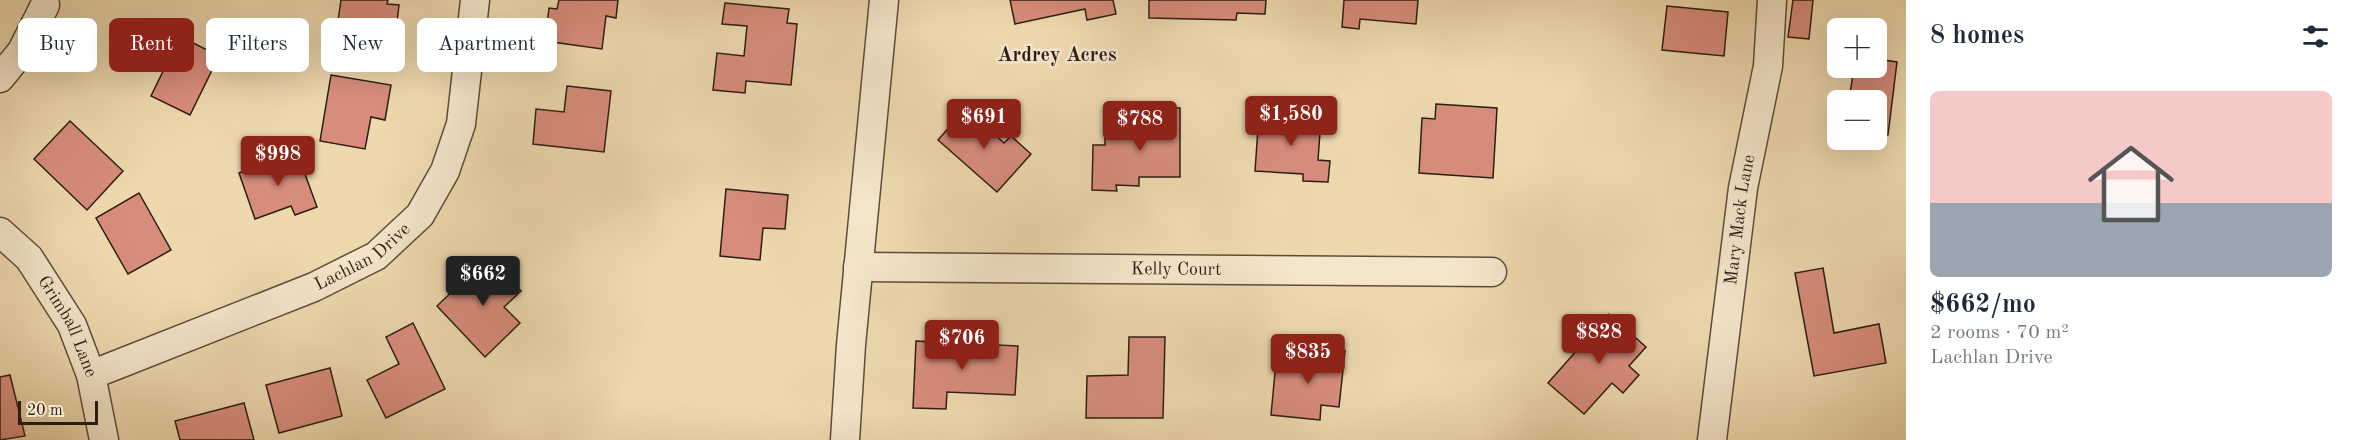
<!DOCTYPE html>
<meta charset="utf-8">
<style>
body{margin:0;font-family:"Old Standard TT",serif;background:#f6f6f7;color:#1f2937;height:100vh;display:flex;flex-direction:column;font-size:22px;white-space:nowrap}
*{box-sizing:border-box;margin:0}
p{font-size:20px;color:#747a83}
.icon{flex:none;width:33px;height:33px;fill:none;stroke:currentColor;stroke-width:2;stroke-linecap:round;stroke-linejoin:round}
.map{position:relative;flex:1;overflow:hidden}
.drawer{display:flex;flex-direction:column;background:#fff;width:450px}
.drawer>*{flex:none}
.banner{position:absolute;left:18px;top:18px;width:570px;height:54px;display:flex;gap:12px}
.tools{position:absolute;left:1827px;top:18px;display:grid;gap:12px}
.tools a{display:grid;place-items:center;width:60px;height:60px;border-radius:9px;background:#fff;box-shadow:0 6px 24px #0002;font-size:30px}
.scale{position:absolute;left:18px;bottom:15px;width:80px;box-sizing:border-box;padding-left:6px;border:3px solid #2c1e13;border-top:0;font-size:16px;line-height:21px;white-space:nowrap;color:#2c1e13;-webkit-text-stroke:4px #f4e6cb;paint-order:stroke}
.price{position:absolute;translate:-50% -51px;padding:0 14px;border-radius:6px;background:#8f2418;color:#fff;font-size:20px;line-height:39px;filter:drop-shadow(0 2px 3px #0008)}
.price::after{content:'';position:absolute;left:50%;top:36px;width:18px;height:14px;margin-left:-9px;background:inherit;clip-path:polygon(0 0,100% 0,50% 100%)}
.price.selected{background:#222;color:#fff}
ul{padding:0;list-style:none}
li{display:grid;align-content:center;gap:12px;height:318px;padding:0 24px}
li span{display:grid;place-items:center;height:186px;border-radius:9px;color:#555}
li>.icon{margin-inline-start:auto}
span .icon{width:108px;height:108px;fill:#fffc;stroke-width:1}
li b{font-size:26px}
h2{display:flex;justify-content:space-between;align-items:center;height:72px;padding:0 24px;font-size:26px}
.pill{padding:0 21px;border-radius:9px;background:#fff;box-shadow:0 6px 24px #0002;font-size:21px;line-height:54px}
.pill.selected{background:#8f2418;color:#fff}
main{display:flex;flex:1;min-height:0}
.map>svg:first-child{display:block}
.building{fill:#d88d7c;stroke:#2c1e13;stroke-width:1.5}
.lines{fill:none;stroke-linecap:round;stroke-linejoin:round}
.minor-casing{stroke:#5c4d3a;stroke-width:31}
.minor{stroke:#f4e6cb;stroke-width:28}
.labels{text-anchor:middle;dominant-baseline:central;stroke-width:5;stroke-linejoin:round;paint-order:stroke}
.street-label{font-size:18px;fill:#2c1e13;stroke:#f4e6cb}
.neighbourhood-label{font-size:20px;font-weight:bold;fill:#2c1e13;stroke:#f4e6cb}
</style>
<main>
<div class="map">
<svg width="1906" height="440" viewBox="0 0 1906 440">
<rect width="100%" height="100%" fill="#eed9af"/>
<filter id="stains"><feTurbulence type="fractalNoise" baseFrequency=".00333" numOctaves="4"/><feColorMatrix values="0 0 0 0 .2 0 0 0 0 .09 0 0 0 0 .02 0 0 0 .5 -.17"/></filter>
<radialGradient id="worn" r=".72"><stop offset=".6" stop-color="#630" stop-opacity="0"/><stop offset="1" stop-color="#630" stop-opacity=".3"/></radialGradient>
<!-- building -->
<g class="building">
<path d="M341 0H388L387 4 399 5 393 56 334 48Z"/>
<path d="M559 0H618L616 18 606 16 602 49 545 41 549 8 557 9Z"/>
<path d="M1010 0H1113L1116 14 1087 20 1085 9 1015 24Z"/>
<path d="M1149 0H1266L1265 14 1237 13 1236 20 1149 18Z"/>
<path d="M1344 0H1418L1416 24 1360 19 1359 29 1342 27Z"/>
<path d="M1793 0H1813L1809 39 1788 37Z"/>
<path d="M725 3 789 9 787 23 797 24 791 85 746 81 745 93 713 90 717 53 744 56 747 26 722 24Z"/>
<path d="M1667 6 1728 12 1724 56 1662 50Z"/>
<path d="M156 24 219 56 190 115 151 96 167 63 143 51Z"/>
<path d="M1876 59 1897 62 1888 135 1876 134V100H1849L1854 68H1876Z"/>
<path d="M331 75 391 85 385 120 371 117 365 149 320 141Z"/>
<path d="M567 86 611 91 604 152 533 144 536 109 564 112Z"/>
<path d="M1436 104 1497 108 1493 178 1419 173 1422 118 1435 119Z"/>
<path d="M1149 107 1180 108V177H1139V186L1116 185 1117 191 1092 190 1093 145H1105V135H1128V123L1148 122Z"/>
<path d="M966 108 1004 143 1011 136 1031 154 997 192 938 140Z"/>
<path d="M1259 114 1321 119 1318 160 1330 161 1328 182 1303 181V174L1255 171Z"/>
<path d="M70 121 123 171 87 210 34 159Z"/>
<path d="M297 152 317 207 295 215 291 206 255 219 239 173Z"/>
<path d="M726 189 788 195 785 229 763 228 760 260 720 256Z"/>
<path d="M139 193 171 250 128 274 96 218Z"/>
<path d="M488 257 521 291 504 307 520 323 485 357 437 306Z"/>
<path d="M1823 268 1834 333 1879 324 1886 363 1814 376 1795 273Z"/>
<path d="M1609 314 1646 347 1629 366 1639 375 1623 393 1612 383 1584 414 1548 383Z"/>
<path d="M413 323 445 389 386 418 367 380 399 364 386 337Z"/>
<path d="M1129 337H1165L1163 418H1086L1087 376 1128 375Z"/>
<path d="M916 341 1018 346 1015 395 947 392 946 409 913 408Z"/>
<path d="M1306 347 1345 351 1339 407 1321 405 1320 420 1271 415 1276 362 1305 365Z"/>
<path d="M330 368 342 416 279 433 266 385Z"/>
<path d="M10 375 25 436 0 440V377Z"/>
<path d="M244 403 254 440H180L175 421Z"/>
</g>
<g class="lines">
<defs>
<g id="minor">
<path d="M0 78 22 51 45 5"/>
<path id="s1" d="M0 232 29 258 72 325 91 375 104 440"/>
<path id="s2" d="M858 267 1492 272"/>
<path id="s3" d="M91 375 314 287 376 256 420 215 445 171 461 124 475 0"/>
<path d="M845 440 851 345 884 0"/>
<path id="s4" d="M1712 440 1743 188 1768 66 1772 0"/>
</g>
</defs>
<!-- minor casing -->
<use href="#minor" class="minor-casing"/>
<!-- minor -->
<use href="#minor" class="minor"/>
</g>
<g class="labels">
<!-- street labels -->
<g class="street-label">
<text stroke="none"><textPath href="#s4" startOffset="222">Mary Mack Lane</textPath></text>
<text stroke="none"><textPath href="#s3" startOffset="297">Lachlan Drive</textPath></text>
<text stroke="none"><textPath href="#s2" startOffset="318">Kelly Court</textPath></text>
<text stroke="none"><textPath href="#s1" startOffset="118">Grimball Lane</textPath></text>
</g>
<!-- neighbourhood labels -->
<g class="neighbourhood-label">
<text x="1057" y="56">Ardrey Acres</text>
</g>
</g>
<rect width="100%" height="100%" filter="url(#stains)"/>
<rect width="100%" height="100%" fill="url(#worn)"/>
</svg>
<div class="tools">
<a>+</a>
<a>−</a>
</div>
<div class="scale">20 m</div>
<b class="price" style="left:1291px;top:147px">$1,580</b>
<b class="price" style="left:984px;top:150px">$691</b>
<b class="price" style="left:1140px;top:152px">$788</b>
<b class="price" style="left:278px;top:187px">$998</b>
<b class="price selected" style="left:483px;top:307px">$662</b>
<b class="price" style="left:1599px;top:365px">$828</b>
<b class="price" style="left:962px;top:371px">$706</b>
<b class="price" style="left:1308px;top:385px">$835</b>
<div class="banner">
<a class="pill">Buy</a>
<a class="pill selected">Rent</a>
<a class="pill">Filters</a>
<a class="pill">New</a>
<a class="pill">Apartment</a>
</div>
</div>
<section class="drawer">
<h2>8 homes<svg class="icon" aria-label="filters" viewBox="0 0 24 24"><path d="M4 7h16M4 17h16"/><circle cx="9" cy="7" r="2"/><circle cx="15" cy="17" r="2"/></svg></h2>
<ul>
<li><span style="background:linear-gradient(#f6c9c9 60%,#9aa5b1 0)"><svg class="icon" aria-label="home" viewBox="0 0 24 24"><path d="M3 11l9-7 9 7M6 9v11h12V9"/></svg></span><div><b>$662/mo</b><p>2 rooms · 70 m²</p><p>Lachlan Drive</p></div></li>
</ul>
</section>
</main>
